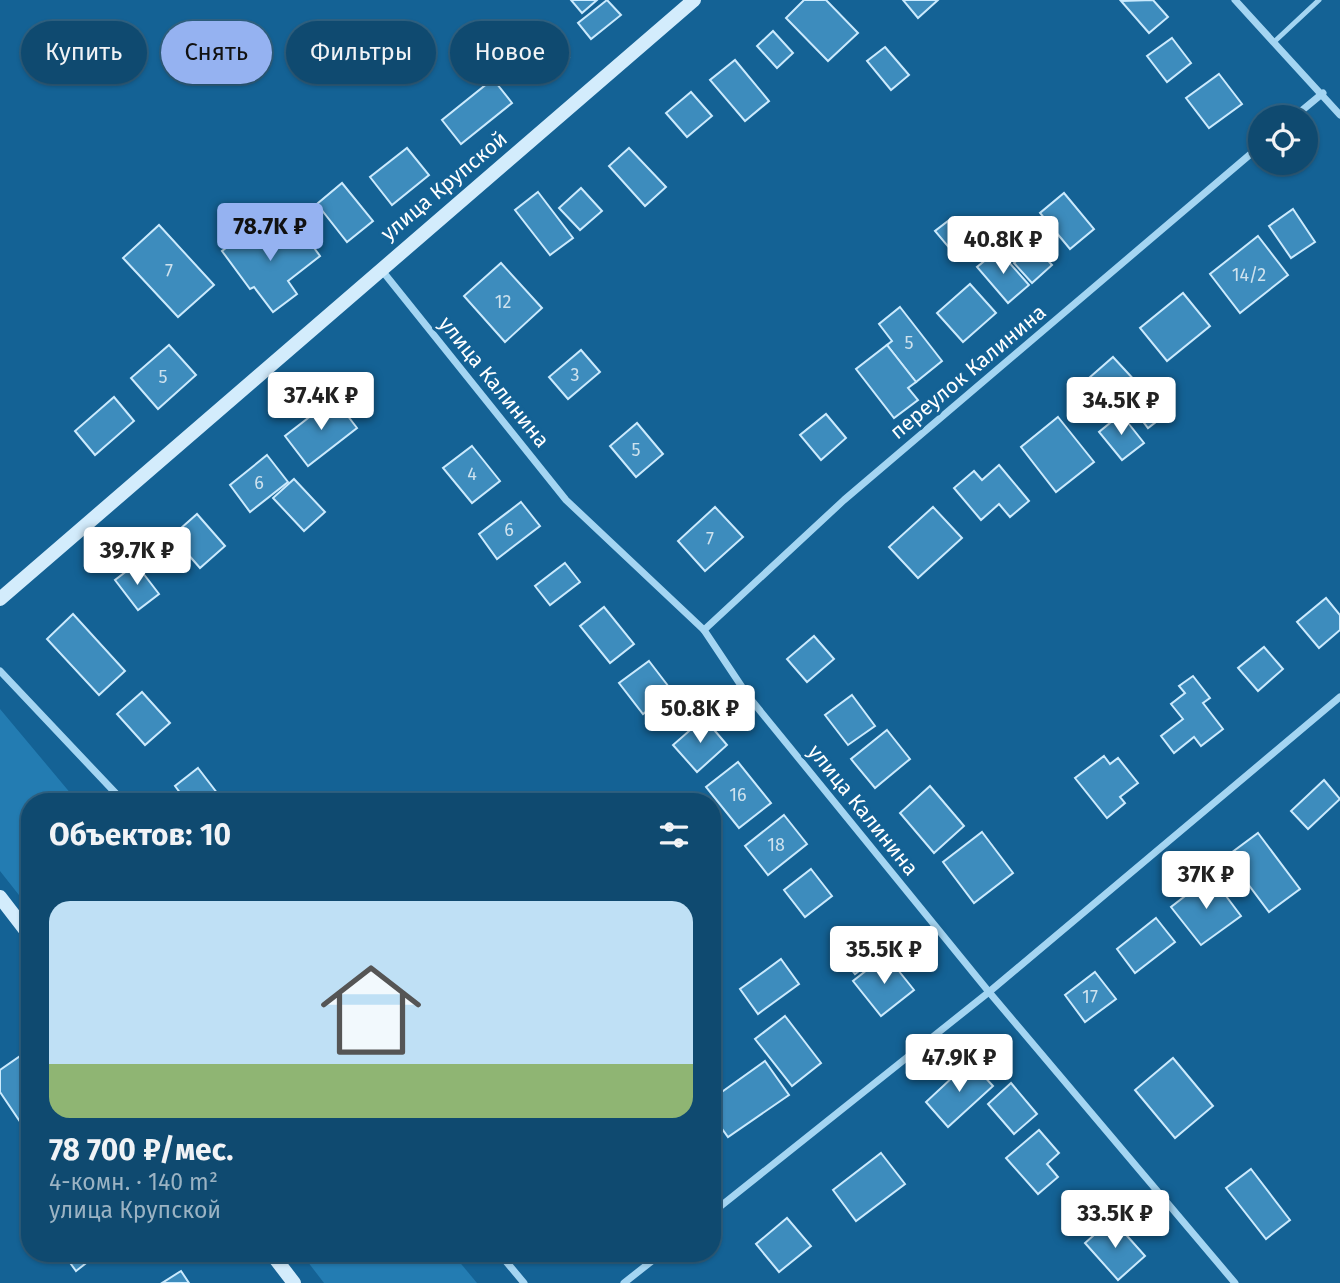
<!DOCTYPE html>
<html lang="ru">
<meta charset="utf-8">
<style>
body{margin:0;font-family:"Fira Sans",sans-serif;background:#185175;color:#f1f3f6;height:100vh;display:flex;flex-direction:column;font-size:26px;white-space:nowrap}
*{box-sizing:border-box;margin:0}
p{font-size:23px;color:#9bb3c3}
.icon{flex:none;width:38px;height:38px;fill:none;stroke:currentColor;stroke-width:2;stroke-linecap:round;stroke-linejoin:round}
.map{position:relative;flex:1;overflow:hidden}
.panel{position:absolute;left:21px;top:793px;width:700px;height:469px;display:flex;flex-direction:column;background:#0f4a70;border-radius:28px;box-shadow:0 2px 5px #0004,0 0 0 2px #2f6283}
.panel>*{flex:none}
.guide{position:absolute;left:21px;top:21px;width:700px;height:63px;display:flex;gap:14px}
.fabs{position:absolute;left:1248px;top:105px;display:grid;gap:14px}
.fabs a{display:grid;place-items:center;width:70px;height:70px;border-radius:50%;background:#0f4a70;box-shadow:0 2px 5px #0004,0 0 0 2px #2f6283;font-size:35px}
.price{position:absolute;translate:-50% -60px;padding:0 16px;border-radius:7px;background:#fff;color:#222;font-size:23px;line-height:46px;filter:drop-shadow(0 2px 4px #0008)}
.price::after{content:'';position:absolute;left:50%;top:42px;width:21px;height:16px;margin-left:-10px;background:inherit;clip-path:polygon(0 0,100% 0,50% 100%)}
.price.on{background:#95b2f1;color:#111}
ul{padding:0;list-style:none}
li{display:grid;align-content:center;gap:14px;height:371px;padding:0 28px}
li span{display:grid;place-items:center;height:217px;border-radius:21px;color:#555}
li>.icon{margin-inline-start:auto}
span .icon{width:126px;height:126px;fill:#fffc;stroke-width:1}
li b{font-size:30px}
h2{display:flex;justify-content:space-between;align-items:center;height:84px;padding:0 28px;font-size:30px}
.chip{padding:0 24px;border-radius:32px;background:#0f4a70;box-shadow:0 2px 5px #0004,0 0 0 2px #2f6283;font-size:24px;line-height:63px}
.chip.on{background:#95b2f1;color:#111}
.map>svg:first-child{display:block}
.green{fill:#237cb2}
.building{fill:#3d8cbd;stroke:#cbeafd;stroke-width:2}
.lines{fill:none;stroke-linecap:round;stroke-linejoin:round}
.lane{stroke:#a4d5f2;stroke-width:5}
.street{stroke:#a4d5f2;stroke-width:7}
.secondary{stroke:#d3ecfc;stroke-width:14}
.labels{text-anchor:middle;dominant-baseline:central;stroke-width:6;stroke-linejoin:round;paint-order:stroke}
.number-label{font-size:18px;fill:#cee2ee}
.street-label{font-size:21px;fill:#fff;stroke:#146295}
</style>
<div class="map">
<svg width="1340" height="1283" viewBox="0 0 1340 1283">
<rect width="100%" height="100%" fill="#146295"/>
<!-- green -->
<g class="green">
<path d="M0 709 77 801 30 802V909L0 871Z"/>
<path d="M301 1253H452L477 1283H324Z"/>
</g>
<!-- building -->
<g class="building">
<path d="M571 0H597L582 13Z"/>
<path d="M607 0 621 15 591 39 578 23Z"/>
<path d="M804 0H826L858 33 828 61 786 18Z"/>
<path d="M903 0H938L918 18Z"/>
<path d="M1153 0 1168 17 1149 33 1121 1Z"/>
<path d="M773 31 793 53 777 68 757 46Z"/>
<path d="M550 33 569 57 542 79 523 55Z"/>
<path d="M1172 38 1191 63 1167 82 1147 56Z"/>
<path d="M885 47 909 75 891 90 867 61Z"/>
<path d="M735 60 769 101 745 121 710 80Z"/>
<path d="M1219 74 1242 104 1209 128 1186 98Z"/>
<path d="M493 79 512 103 461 144 442 120Z"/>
<path d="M691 92 712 116 687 137 666 113Z"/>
<path d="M407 148 429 175 392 205 370 177Z"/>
<path d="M629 148 666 187 645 206 609 166Z"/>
<path d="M342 183 373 221 347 242 317 204Z"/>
<path d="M581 188 602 211 580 230 559 208Z"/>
<path d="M538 192 573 238 550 255 515 210Z"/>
<path d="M1064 193 1094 229 1070 249 1040 213Z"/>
<path d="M1293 209 1315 242 1291 258 1269 226Z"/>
<path d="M952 218 973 244 957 257 935 231Z"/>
<path d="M261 222 280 247 301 230 320 256 288 281 297 294 273 312 254 287 250 289 222 251Z"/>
<path d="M159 225 214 285 178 317 123 258Z"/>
<path d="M1258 236 1288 275 1240 313 1210 274Z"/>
<path d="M1034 245 1052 265 1032 283 1014 263Z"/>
<path d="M998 250 1029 285 1008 303 977 267Z"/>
<path d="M501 263 542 308 505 342 464 296Z"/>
<path d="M970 284 996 313 963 342 937 313Z"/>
<path d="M1183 293 1210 326 1167 361 1140 328Z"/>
<path d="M900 307 942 361 916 382 887 345 892 341 879 324Z"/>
<path d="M169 345 196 375 158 409 131 378Z"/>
<path d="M887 345 916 382 908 388 918 400 894 418 856 369Z"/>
<path d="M581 350 600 372 568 399 549 377Z"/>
<path d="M1113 357 1137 383 1097 418 1073 392Z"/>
<path d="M1150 379 1173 409 1148 428 1125 398Z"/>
<path d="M114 397 134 421 95 455 75 431Z"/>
<path d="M334 398 357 428 308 466 285 436Z"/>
<path d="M826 414 846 438 821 460 800 435Z"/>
<path d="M1121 414 1144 443 1122 460 1099 432Z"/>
<path d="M1058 417 1094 462 1056 492 1021 447Z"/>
<path d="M637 423 663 454 636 477 610 446Z"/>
<path d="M472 446 500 481 472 503 443 468Z"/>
<path d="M267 455 288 482 250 512 230 485Z"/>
<path d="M999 465 1029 501 1010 517 999 504 981 520 954 488 974 471 982 480Z"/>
<path d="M294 479 325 512 304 531 273 498Z"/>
<path d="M521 502 540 526 497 559 479 534Z"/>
<path d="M715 507 743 537 705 571 678 541Z"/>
<path d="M933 507 962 538 918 578 889 547Z"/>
<path d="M197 514 225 546 200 568 172 536Z"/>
<path d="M565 563 580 582 550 605 535 586Z"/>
<path d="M136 564 159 594 138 610 115 580Z"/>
<path d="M1326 598 1340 615V630L1319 648 1297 622Z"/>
<path d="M604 607 634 644 610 663 580 626Z"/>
<path d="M73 614 125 671 99 695 47 639Z"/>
<path d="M814 636 834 659 807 682 787 659Z"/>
<path d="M1264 647 1283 669 1258 691 1238 668Z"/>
<path d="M649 661 672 691 643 714 619 683Z"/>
<path d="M1193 676 1210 698 1203 703 1223 729 1201 746 1194 737 1174 753 1161 736 1183 719 1171 704 1185 693 1179 686Z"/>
<path d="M142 692 170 723 145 745 117 714Z"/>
<path d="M852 695 875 726 848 745 825 715Z"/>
<path d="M704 718 727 745 697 772 673 745Z"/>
<path d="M887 730 910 759 875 788 851 759Z"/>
<path d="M1104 756 1110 764 1118 758 1138 783 1120 797 1125 803 1107 818 1075 778Z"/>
<path d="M738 762 771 803 739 828 706 787Z"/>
<path d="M198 768 224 802H187L175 786Z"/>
<path d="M1324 780 1340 799 1308 829 1291 811Z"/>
<path d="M930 786 964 826 934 853 900 813Z"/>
<path d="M784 815 807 844 768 875 745 846Z"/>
<path d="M982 832 1013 873 974 903 943 862Z"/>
<path d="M1258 833 1300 889 1269 912 1227 856Z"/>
<path d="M811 869 832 896 805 917 784 890Z"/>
<path d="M1211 876 1241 916 1201 945 1171 907Z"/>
<path d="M1156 918 1175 942 1135 973 1117 949Z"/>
<path d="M858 932 877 957 855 974 836 950Z"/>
<path d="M886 955 914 990 881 1016 853 981Z"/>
<path d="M781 959 799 984 758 1014 740 989Z"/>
<path d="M1095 972 1116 999 1085 1022 1065 995Z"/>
<path d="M785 1016 821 1063 792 1086 755 1039Z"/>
<path d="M26 1052 30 1058V1131L27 1132 0 1092V1070Z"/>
<path d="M1173 1058 1213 1106 1175 1138 1135 1090Z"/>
<path d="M765 1061 789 1095 728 1137 712 1115V1099Z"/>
<path d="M970 1061 993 1086 948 1127 926 1102Z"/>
<path d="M1011 1083 1037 1114 1014 1134 988 1104Z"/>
<path d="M1039 1130 1059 1153 1047 1164 1058 1177 1038 1194 1006 1158Z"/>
<path d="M881 1153 905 1184 856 1221 833 1190Z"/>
<path d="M1251 1169 1290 1220 1266 1239 1226 1188Z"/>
<path d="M787 1218 811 1246 779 1272 756 1244Z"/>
<path d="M1112 1219 1145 1256 1118 1280 1085 1243Z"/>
<path d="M63 1253H99L76 1271Z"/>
<path d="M181 1271 189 1283H162Z"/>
</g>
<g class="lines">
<!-- lane -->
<path class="lane" d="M1274 42 1319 0"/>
<!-- street -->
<g class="street">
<path d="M1235 0 1340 115"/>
<path d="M1294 117 1323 93"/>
<path d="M380 268 566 500 704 630 748 696 989 992 1235 1283"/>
<path d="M704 630 844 500 1260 146"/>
<path d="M0 671 124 802"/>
<path d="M712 1213 989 992 1340 697"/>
<path d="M499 1253 524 1283"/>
<path d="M624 1283 662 1253"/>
</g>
<!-- secondary -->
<g class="secondary">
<path d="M0 599 694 0"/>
<path d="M0 897 30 936"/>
<path d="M271 1253 294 1283"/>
</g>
</g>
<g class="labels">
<!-- number labels -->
<g class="number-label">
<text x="169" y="271">7</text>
<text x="1249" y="275">14/2</text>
<text x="503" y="302">12</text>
<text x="909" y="343">5</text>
<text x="575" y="375">3</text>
<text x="163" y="377">5</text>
<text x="636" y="450">5</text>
<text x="472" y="474">4</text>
<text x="259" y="483">6</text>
<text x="509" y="530">6</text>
<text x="710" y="539">7</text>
<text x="738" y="795">16</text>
<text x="776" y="845">18</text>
<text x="1090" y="997">17</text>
</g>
<!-- street labels -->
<g class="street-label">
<text transform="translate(444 186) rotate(-40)">улица Крупской</text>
<text transform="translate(968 372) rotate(-40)">переулок Калинина</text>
<text transform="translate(494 382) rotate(51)">улица Калинина</text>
<text transform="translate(863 810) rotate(51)">улица Калинина</text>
</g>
</g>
</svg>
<div class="fabs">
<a><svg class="icon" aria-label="locate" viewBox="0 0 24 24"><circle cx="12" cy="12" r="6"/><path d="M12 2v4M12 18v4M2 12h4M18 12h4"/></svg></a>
</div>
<b class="price on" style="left:270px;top:263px">78.7K ₽</b>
<b class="price" style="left:1003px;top:276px">40.8K ₽</b>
<b class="price" style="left:321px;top:432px">37.4K ₽</b>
<b class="price" style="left:1121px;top:437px">34.5K ₽</b>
<b class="price" style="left:137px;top:587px">39.7K ₽</b>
<b class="price" style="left:700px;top:745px">50.8K ₽</b>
<b class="price" style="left:1206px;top:911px">37K ₽</b>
<b class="price" style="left:884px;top:986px">35.5K ₽</b>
<b class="price" style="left:959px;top:1094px">47.9K ₽</b>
<b class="price" style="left:1115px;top:1250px">33.5K ₽</b>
<div class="guide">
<a class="chip">Купить</a>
<a class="chip on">Снять</a>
<a class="chip">Фильтры</a>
<a class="chip">Новое</a>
</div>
<section class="panel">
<h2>Объектов: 10<svg class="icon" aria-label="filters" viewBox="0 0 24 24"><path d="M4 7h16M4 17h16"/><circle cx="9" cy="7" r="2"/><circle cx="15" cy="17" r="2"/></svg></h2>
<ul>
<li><span style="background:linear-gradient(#bfe0f5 75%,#8fb573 0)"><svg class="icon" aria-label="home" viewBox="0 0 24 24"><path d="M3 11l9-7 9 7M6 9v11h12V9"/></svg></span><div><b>78 700 ₽/мес.</b><p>4-комн. · 140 m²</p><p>улица Крупской</p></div></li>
</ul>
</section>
</div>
